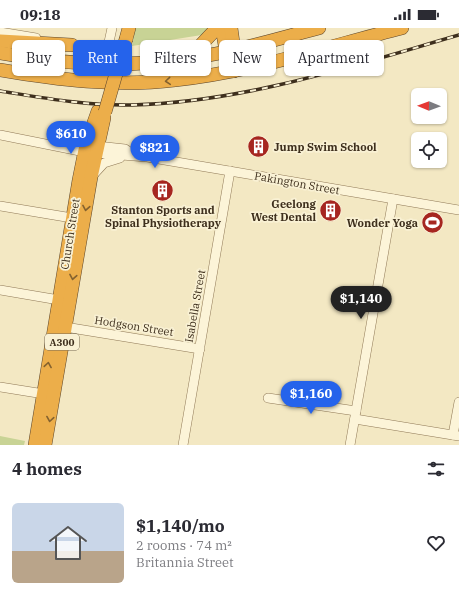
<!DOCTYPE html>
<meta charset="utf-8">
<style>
body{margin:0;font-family:"IBM Plex Serif",serif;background:#f7f7f7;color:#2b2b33;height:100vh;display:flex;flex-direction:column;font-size:15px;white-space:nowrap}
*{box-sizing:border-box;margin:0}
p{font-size:13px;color:#7c7c81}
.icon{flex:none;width:22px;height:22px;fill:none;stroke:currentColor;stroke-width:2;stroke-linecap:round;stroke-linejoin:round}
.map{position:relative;height:417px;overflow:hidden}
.panel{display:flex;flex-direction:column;background:#fff;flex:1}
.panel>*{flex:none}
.top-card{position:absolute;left:12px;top:12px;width:435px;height:36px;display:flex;gap:8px}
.needle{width:26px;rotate:271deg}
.controls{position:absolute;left:411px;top:60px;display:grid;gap:8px}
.controls a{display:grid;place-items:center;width:36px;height:36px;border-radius:6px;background:#fff;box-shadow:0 1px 3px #0004;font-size:20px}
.price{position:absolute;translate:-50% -34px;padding:0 9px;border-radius:14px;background:#2563eb;color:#fff;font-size:13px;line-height:26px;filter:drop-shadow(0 1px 2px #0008)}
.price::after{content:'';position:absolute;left:50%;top:24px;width:12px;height:9px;margin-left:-6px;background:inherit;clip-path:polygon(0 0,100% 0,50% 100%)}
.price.on{background:#222;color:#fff}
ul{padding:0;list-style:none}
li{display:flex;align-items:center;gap:12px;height:100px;padding:0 12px}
li span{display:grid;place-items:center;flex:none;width:112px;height:80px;border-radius:6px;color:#555}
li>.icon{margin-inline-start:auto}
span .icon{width:48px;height:48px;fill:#fffc;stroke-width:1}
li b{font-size:17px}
h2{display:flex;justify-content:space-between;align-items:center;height:48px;padding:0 12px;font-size:17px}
.pill{padding:0 14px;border-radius:6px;background:#fff;box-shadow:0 1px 3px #0004;font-size:14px;line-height:36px}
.pill.on{background:#2563eb;color:#fff}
.status{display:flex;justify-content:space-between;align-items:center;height:28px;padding:0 20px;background:#fff;direction:ltr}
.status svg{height:11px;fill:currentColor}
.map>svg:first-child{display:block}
.green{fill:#c8d395}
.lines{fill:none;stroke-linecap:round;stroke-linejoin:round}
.minor-casing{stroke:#907957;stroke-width:10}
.highway-casing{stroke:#5d462c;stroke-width:14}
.minor{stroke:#fcf4d8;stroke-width:9}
.highway{stroke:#ecae4a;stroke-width:13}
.rail-casing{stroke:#3e2f1d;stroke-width:3.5}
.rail{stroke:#f9f1d4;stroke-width:2;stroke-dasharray:6;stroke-linecap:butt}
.highway-bridge-casing{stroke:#5d462c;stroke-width:14;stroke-linecap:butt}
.highway-bridge{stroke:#ecae4a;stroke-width:13}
.oneway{stroke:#84622f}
.labels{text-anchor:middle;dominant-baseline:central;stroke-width:3.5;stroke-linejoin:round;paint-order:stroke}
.shield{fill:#f9f1d4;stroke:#766954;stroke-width:1}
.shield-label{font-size:10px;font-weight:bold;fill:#3e2f1d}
.poi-label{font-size:11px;font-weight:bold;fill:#3e2f1d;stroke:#f9f1d4;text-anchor:end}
.street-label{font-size:11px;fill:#3e2f1d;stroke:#f9f1d4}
</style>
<div class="status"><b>09:18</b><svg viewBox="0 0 49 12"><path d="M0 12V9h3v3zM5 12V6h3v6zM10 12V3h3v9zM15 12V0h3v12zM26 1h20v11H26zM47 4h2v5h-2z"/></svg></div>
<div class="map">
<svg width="459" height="417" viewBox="0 0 459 417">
<rect width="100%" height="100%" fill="#f3e8c3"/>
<!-- green -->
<g class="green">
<path d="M135 0H214L208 6 132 18Z"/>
<path d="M0 408 25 413 24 417H0Z"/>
</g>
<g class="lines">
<defs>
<g id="minor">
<path d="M0 4 36 10"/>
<path d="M66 16 102 20 109 14 112 0"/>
<path d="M0 107 85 124"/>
<path d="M97 118 125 121 134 127"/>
<path d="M96 125 147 129 459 182"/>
<path d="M93 147 104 135 120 130"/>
<path d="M0 178 72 190"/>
<path d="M0 262 59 272"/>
<path d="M65 299 200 321"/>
<path d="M0 359 44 366"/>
<path d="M268 370 356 383"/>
<path d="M355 391 459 408"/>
<path d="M453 407 459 374"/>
<path d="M183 417 230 143"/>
<path d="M350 417 393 171"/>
</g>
<g id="highway">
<path d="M222 0 226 23 234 43"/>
<path d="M231 0 235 29"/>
<path d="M126 11 129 0"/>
<path d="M0 13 72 17"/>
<path d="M0 25C63 37 127 40 191 30 234 24 277 11 319 0"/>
<path d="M178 25 199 19 217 0"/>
<path d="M0 42C58 52 116 59 175 52 251 44 327 19 402 0"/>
<path d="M35 417 79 152 86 117 98 83"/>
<path d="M45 417 91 149 104 90"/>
</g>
</defs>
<!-- minor casing -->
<use href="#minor" class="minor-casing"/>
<!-- highway casing -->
<use href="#highway" class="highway-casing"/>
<!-- minor -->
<use href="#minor" class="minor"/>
<!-- highway -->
<use href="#highway" class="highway"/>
<defs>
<path id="rail" d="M0 63C44 70 88 78 132 77 245 74 352 38 459 7"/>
</defs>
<!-- rail casing -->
<use href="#rail" class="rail-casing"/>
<!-- rail -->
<use href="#rail" class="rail"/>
<defs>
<path id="highway-bridge" d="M105 84 126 11"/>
</defs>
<!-- highway-bridge casing -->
<use href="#highway-bridge" class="highway-bridge-casing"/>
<!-- highway-bridge -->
<use href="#highway-bridge" class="highway-bridge"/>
</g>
<!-- one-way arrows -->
<defs><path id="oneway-chevron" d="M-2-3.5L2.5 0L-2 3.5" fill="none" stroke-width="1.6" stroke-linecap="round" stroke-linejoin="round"/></defs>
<g class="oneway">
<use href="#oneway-chevron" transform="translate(168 53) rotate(175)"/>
<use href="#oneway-chevron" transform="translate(86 180) rotate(100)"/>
<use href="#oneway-chevron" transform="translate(73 249) rotate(100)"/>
<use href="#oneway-chevron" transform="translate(48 337) rotate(-81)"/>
<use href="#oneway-chevron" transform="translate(50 391) rotate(99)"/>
</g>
<!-- icons -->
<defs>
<symbol id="building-disc" viewBox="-11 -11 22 22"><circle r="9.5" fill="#a62620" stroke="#f9f1d4"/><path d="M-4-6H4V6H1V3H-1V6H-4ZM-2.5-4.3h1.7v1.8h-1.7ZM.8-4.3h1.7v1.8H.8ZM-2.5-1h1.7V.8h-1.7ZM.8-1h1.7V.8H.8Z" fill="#fff"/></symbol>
<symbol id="stadium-disc" viewBox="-11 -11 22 22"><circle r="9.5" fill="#a62620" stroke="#f9f1d4"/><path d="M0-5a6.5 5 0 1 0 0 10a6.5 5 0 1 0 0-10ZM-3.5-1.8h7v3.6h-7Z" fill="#fff"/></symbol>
</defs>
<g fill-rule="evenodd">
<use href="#building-disc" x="246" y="106" width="25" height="25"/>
<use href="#building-disc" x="150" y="150" width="25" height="25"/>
<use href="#building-disc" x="318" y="170" width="25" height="25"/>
<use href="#stadium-disc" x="420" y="182" width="25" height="25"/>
</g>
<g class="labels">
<!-- shield labels -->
<rect class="shield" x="45" y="306" width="34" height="16" rx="3"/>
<g class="shield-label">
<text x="62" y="314">A300</text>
</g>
<!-- poi labels -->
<g class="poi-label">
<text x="274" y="119" text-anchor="start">Jump Swim School</text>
<text x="316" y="176">Geelong<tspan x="316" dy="13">West Dental</tspan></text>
<text x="163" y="182" text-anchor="middle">Stanton Sports and<tspan x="163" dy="13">Spinal Physiotherapy</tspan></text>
<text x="418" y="195">Wonder Yoga</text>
</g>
<!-- street labels -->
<g class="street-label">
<text transform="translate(297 155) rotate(10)">Pakington Street</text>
<text transform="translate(70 206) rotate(-81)">Church Street</text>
<text transform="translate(195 278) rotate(-80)">Isabella Street</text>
<text transform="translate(134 298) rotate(9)">Hodgson Street</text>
</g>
</g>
</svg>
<div class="controls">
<a><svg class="needle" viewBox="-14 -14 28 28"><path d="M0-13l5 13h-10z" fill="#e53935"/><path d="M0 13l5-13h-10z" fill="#7c7c81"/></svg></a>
<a><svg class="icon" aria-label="locate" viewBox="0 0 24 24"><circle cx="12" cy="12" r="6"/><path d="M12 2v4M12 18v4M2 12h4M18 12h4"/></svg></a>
</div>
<b class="price" style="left:71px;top:127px">$610</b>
<b class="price" style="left:155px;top:141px">$821</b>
<b class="price on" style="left:361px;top:292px">$1,140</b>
<b class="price" style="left:311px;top:387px">$1,160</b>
<div class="top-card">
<a class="pill">Buy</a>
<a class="pill on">Rent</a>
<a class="pill">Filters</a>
<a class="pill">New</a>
<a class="pill">Apartment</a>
</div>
</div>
<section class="panel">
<h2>4 homes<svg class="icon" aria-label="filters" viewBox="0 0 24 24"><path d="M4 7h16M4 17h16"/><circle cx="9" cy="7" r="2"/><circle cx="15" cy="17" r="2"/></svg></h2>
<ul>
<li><span style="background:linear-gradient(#c9d6e8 60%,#b9a48a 0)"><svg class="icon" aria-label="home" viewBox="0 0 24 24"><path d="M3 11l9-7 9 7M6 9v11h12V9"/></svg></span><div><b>$1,140/mo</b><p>2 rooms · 74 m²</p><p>Britannia Street</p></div><svg class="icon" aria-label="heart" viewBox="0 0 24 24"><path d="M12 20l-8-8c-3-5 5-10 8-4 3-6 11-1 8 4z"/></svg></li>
</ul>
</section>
